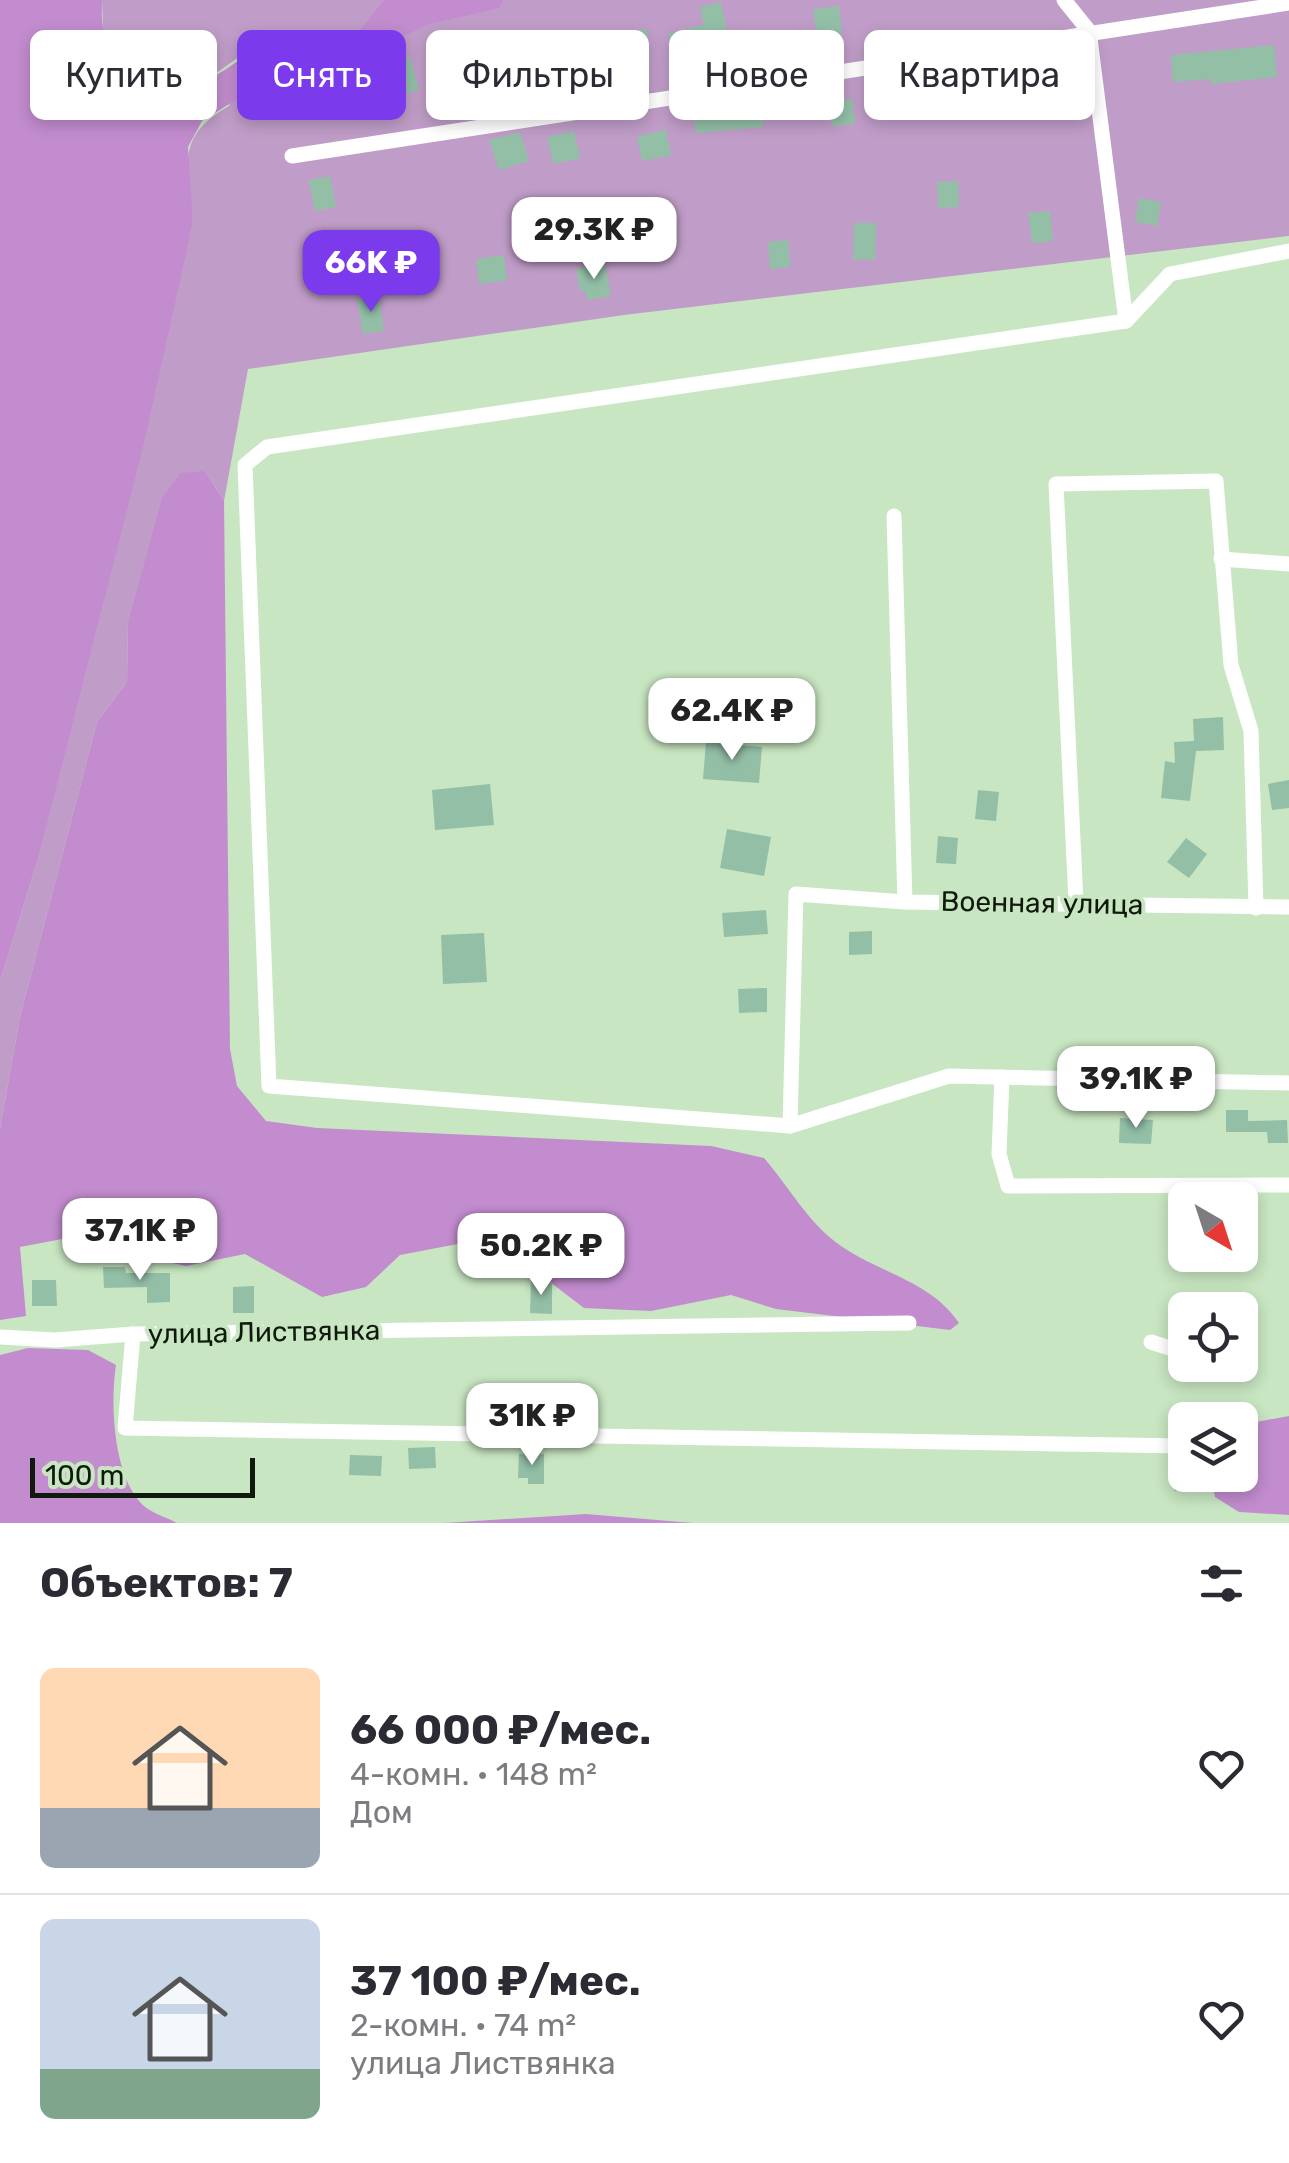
<!DOCTYPE html>
<html lang="ru">
<meta charset="utf-8">
<style>
body{margin:0;font-family:Rubik,sans-serif;background:#f2f2f3;color:#2b2b33;height:100vh;display:flex;flex-direction:column;font-size:38px;white-space:nowrap}
*{box-sizing:border-box;margin:0}
p{font-size:32px;color:#7c7c81}
.icon{flex:none;width:55px;height:55px;fill:none;stroke:currentColor;stroke-width:2;stroke-linecap:round;stroke-linejoin:round}
.map{position:relative;height:1523px;overflow:hidden}
.panel{display:flex;flex-direction:column;background:#fff;flex:1}
.panel>*{flex:none}
.top-card{position:absolute;left:30px;top:30px;width:1230px;height:90px;display:flex;gap:20px}
.needle{width:65px;rotate:141deg}
.buttons{position:absolute;left:1168px;top:1182px;display:grid;gap:20px}
.buttons a{display:grid;place-items:center;width:90px;height:90px;border-radius:15px;background:#fff;box-shadow:0 5px 15px #0003;font-size:50px}
.scale{position:absolute;left:30px;bottom:25px;width:225px;box-sizing:border-box;padding-left:10px;border:5px solid #0f1a0d;border-top:0;font-size:28px;line-height:35px;white-space:nowrap;color:#0f1a0d;-webkit-text-stroke:8px #c8e6c2;paint-order:stroke}
.price{position:absolute;translate:-50% -85px;padding:0 22px;border-radius:20px;background:#fff;color:#222;font-size:32px;line-height:65px;filter:drop-shadow(0 2px 5px #0008)}
.price::after{content:'';position:absolute;left:50%;top:60px;width:30px;height:22px;margin-left:-15px;background:inherit;clip-path:polygon(0 0,100% 0,50% 100%)}
.price.active{background:#7c3aed;color:#fff}
ul{padding:0;list-style:none}
li{display:flex;align-items:center;gap:30px;height:250px;padding:0 40px}
li+li{border-top:2px solid #e1e1e2}
li span{display:grid;place-items:center;flex:none;width:280px;height:200px;border-radius:15px;color:#555}
li>.icon{margin-inline-start:auto}
span .icon{width:120px;height:120px;fill:#fffc;stroke-width:1}
li b{font-size:42px}
h2{display:flex;justify-content:space-between;align-items:center;height:120px;padding:0 40px;font-size:42px}
.pill{padding:0 35px;border-radius:15px;background:#fff;box-shadow:0 5px 15px #0003;font-size:35px;line-height:90px}
.pill.active{background:#7c3aed;color:#fff}
.map>svg:first-child{display:block}
.green{fill:#c09dc8}
.forest{fill:#c28cce}
.building{fill:#93bfa7}
.lines{fill:none;stroke-linecap:round;stroke-linejoin:round}
.street{stroke:#fff;stroke-width:15}
.labels{text-anchor:middle;dominant-baseline:central;stroke-width:8;stroke-linejoin:round;paint-order:stroke}
.street-label{font-size:28px;fill:#0f1a0d;stroke:#c8e6c2}
</style>
<div class="map">
<svg width="1289" height="1523" viewBox="0 0 1289 1523">
<rect width="100%" height="100%" fill="#c8e6c2"/>
<!-- green -->
<path class="green" d="M102 0H1289V236L624 315 248 369 224 501 205 471 128 623 127 682 97 722 20 1017 0 1129V981L38 859 193 222C189 166 173 138 229 106L246 52 205 81 161 82 122 61 103 29Z"/>
<!-- forest -->
<g class="forest">
<path d="M0 0H102C102 10 101 22 104 31 119 67 169 97 207 80 229 70 244 53 268 45L280 59 274 76 202 121 188 147 193 222 144 443 38 859 0 981Z"/>
<path d="M384 0H503L499 8 430 24 356 57 350 55 347 47Z"/>
<path d="M205 471 224 501 230 1049 237 1086 266 1121 317 1128 711 1146 764 1158C790 1188 808 1223 841 1246 880 1273 932 1282 959 1323L950 1330 776 1309 731 1295 651 1311 584 1308 546 1279 530 1247 505 1235 400 1255 366 1287 322 1297 245 1254 186 1266 62 1239 20 1247 26 1316 0 1320V1129L20 1017 97 722 127 682 128 623 162 498 181 473Z"/>
<path d="M28 1348 88 1350 116 1365C110 1404 113 1484 148 1509 157 1515 168 1518 177 1523H0V1355Z"/>
<path d="M1289 1416V1515L1239 1512 1215 1497 1210 1475H1240V1425Z"/>
<path d="M586 1514 693 1523H444Z"/>
</g>
<!-- building -->
<g class="building">
<path d="M721 2 728 36 688 45 691 57 674 61 668 33 704 25 700 7Z"/>
<path d="M839 6 842 34 817 37 813 9Z"/>
<path d="M647 29 650 56 630 58 627 31Z"/>
<path d="M492 32 497 57 477 61 472 35Z"/>
<path d="M1274 45 1277 77 1211 84 1210 79 1173 82 1171 55Z"/>
<path d="M410 57 419 90 397 96 387 63Z"/>
<path d="M1036 63 1038 75 1070 70 1074 93 1051 97 1050 90 1022 94 1018 66Z"/>
<path d="M852 99 855 124 832 126 829 102Z"/>
<path d="M761 104 763 127 696 133 693 110Z"/>
<path d="M666 130 671 155 642 161 637 136Z"/>
<path d="M574 131 580 158 553 164 547 137Z"/>
<path d="M520 132 529 161 499 170 489 140Z"/>
<path d="M330 176 336 207 315 211 309 180Z"/>
<path d="M958 181 959 207 938 208 937 182Z"/>
<path d="M1139 198 1161 202 1157 226 1135 222Z"/>
<path d="M1050 211 1053 241 1032 243 1028 213Z"/>
<path d="M854 223H876L875 260H853Z"/>
<path d="M788 240 790 267 770 269 768 242Z"/>
<path d="M504 255 507 280 479 284 476 259Z"/>
<path d="M605 264 611 296 587 300 585 290 580 291 576 269Z"/>
<path d="M379 296 384 331 363 334 357 299Z"/>
<path d="M1223 717 1224 750 1196 751 1190 801 1161 798 1165 761 1175 763 1174 742 1194 741 1193 719Z"/>
<path d="M706 742 762 747 759 783 703 779Z"/>
<path d="M1289 780V808L1272 810 1268 784Z"/>
<path d="M490 784 494 825 435 830 432 790Z"/>
<path d="M978 790 999 792 996 821 975 819Z"/>
<path d="M727 829 771 837 764 876 720 868Z"/>
<path d="M938 836 958 838 956 864 936 863Z"/>
<path d="M1186 838 1207 854 1189 878 1167 862Z"/>
<path d="M766 910 768 934 724 937 722 913Z"/>
<path d="M872 931V954L849 955V932Z"/>
<path d="M484 933 487 982 443 984 441 935Z"/>
<path d="M767 988V1012L739 1013 738 989Z"/>
<path d="M1226 1110H1248V1121L1287 1120 1288 1143H1268L1267 1132H1226Z"/>
<path d="M1120 1118 1153 1120 1151 1144 1119 1143Z"/>
<path d="M103 1267H125L126 1273H170V1302L147 1303V1287L104 1288Z"/>
<path d="M32 1280H56L57 1306H32Z"/>
<path d="M531 1281 552 1282V1314L530 1313Z"/>
<path d="M254 1286V1313H233V1287Z"/>
<path d="M435 1447 436 1468 409 1469 408 1448Z"/>
<path d="M519 1454H544V1484H528V1478H518Z"/>
<path d="M350 1455 382 1456 381 1476 349 1475Z"/>
<rect x="1174" y="1475" width="45" height="16"/>
</g>
<g class="lines">
<!-- street -->
<g class="street">
<path d="M1064 0 1089 31 1126 321"/>
<path d="M292 156 1289 3"/>
<path d="M1289 251 1170 274 1126 321 267 447 245 465 269 1086 790 1126 949 1076 1289 1083"/>
<path d="M894 516 905 902"/>
<path d="M1221 559 1289 564"/>
<path d="M1076 902 1056 484 1216 481 1231 665 1251 731 1256 908"/>
<path d="M1002 1077 999 1154 1008 1186 1289 1185"/>
<path d="M790 1126 796 894 905 902 1289 907"/>
<path d="M909 1323 133 1334 125 1428 1185 1446"/>
<path d="M0 1337 55 1340 133 1334"/>
<path d="M1151 1342 1185 1353"/>
<path d="M1240 1358H1244"/>
</g>
</g>
<g class="labels">
<!-- street labels -->
<g class="street-label">
<text transform="translate(1042 903) rotate(1)">Военная улица</text>
<text transform="translate(264 1332) rotate(-1)">улица Листвянка</text>
</g>
</g>
</svg>
<div class="buttons">
<a><svg class="needle" viewBox="-14 -14 28 28"><path d="M0-13l5 13h-10z" fill="#e53935"/><path d="M0 13l5-13h-10z" fill="#7c7c81"/></svg></a>
<a><svg class="icon" aria-label="locate" viewBox="0 0 24 24"><circle cx="12" cy="12" r="6"/><path d="M12 2v4M12 18v4M2 12h4M18 12h4"/></svg></a>
<a><svg class="icon" aria-label="layers" viewBox="0 0 24 24"><path d="M12 4l9 5-9 5-9-5zM3 14l9 5 9-5"/></svg></a>
</div>
<div class="scale">100 m</div>
<b class="price" style="left:594px;top:282px">29.3K ₽</b>
<b class="price active" style="left:371px;top:315px">66K ₽</b>
<b class="price" style="left:732px;top:763px">62.4K ₽</b>
<b class="price" style="left:1136px;top:1131px">39.1K ₽</b>
<b class="price" style="left:140px;top:1283px">37.1K ₽</b>
<b class="price" style="left:541px;top:1298px">50.2K ₽</b>
<b class="price" style="left:532px;top:1468px">31K ₽</b>
<div class="top-card">
<a class="pill">Купить</a>
<a class="pill active">Снять</a>
<a class="pill">Фильтры</a>
<a class="pill">Новое</a>
<a class="pill">Квартира</a>
</div>
</div>
<section class="panel">
<h2>Объектов: 7<svg class="icon" aria-label="filters" viewBox="0 0 24 24"><path d="M4 7h16M4 17h16"/><circle cx="9" cy="7" r="2"/><circle cx="15" cy="17" r="2"/></svg></h2>
<ul>
<li><span style="background:linear-gradient(#ffd9b3 70%,#9aa5b1 0)"><svg class="icon" aria-label="home" viewBox="0 0 24 24"><path d="M3 11l9-7 9 7M6 9v11h12V9"/></svg></span><div><b>66 000 ₽/мес.</b><p>4-комн. · 148 m²</p><p>Дом</p></div><svg class="icon" aria-label="heart" viewBox="0 0 24 24"><path d="M12 20l-8-8c-3-5 5-10 8-4 3-6 11-1 8 4z"/></svg></li>
<li><span style="background:linear-gradient(#c9d6e8 75%,#7fa58c 0)"><svg class="icon" aria-label="home" viewBox="0 0 24 24"><path d="M3 11l9-7 9 7M6 9v11h12V9"/></svg></span><div><b>37 100 ₽/мес.</b><p>2-комн. · 74 m²</p><p>улица Листвянка</p></div><svg class="icon" aria-label="heart" viewBox="0 0 24 24"><path d="M12 20l-8-8c-3-5 5-10 8-4 3-6 11-1 8 4z"/></svg></li>
</ul>
</section>
